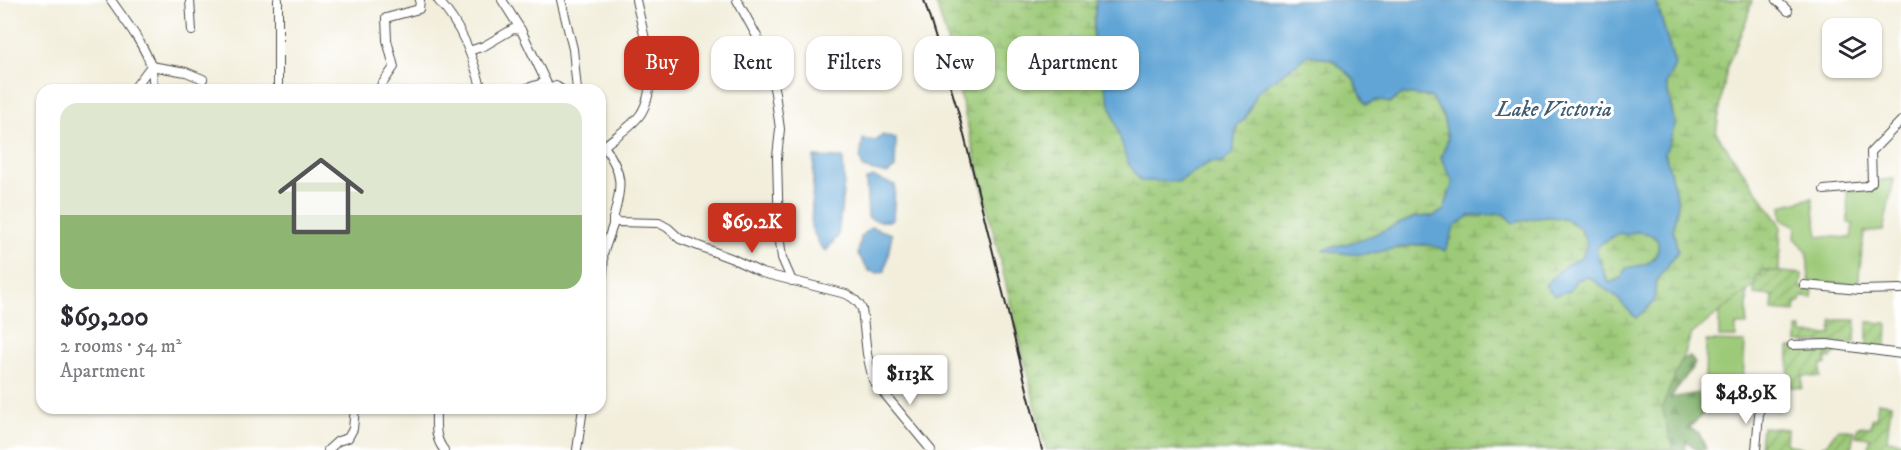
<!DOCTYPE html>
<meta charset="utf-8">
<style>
body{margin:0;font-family:"IM FELL DW Pica",serif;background:#f2f2f3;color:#2b2b33;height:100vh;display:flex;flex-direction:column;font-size:22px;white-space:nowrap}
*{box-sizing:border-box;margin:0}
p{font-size:20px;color:#7c7c81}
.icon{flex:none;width:33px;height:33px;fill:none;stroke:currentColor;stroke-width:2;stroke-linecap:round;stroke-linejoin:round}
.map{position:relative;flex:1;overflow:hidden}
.details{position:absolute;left:36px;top:84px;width:570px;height:330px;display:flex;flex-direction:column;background:#fff;border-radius:18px;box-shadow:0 2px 4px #0004}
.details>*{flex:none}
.guide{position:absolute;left:624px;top:36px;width:570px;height:54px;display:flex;gap:12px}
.fabs{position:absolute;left:1822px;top:18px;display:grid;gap:12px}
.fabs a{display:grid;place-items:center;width:60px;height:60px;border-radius:12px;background:#fff;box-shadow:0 2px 4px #0004;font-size:30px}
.price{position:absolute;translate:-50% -51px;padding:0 14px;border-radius:6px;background:#fff;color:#222;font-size:20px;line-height:39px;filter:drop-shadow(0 2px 3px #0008)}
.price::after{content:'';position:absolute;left:50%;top:36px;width:18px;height:14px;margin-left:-9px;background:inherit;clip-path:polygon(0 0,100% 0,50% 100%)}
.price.current{background:#c8321e;color:#fff}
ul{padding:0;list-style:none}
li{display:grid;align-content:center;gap:12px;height:318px;padding:0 24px}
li+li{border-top:2px solid #e1e1e2}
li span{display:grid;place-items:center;height:186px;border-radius:18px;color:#555}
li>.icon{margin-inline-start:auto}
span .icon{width:108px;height:108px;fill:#fffc;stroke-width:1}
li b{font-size:26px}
.pill{padding:0 21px;border-radius:18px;background:#fff;box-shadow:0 2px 4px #0004;font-size:21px;line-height:54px}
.pill.current{background:#c8321e;color:#fff}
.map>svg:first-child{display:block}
.green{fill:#9dca78;stroke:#647a52;stroke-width:1.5}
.forest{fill:url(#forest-firs);stroke:#546c4a;stroke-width:1.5}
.wetland{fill:url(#wetland-marsh);stroke:#647a52;stroke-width:1.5}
.garden{fill:url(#garden-furrows);stroke:#647a52;stroke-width:1.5}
.water{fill:#60a5d5;stroke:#466880;stroke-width:1.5;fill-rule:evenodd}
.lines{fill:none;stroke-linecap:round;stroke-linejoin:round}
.street-casing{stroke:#494845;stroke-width:10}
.street{stroke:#fff;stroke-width:8}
.rail{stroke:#2b2b2b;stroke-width:2}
.labels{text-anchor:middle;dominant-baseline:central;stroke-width:6;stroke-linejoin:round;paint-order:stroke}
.water-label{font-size:22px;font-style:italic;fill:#405c6f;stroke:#fff}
</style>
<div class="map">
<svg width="1901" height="450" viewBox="0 0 1901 450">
<defs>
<pattern id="forest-firs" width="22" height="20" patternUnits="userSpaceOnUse" patternTransform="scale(1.5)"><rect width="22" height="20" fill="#7eae68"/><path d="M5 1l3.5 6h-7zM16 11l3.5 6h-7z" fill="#678e56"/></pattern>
<pattern id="wetland-marsh" width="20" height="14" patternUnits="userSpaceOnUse" patternTransform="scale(1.5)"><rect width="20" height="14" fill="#9dca78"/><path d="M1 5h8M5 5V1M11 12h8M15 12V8" fill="none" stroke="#80a463"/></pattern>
<pattern id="garden-furrows" width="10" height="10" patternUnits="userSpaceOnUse" patternTransform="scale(1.5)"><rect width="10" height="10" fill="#9dca78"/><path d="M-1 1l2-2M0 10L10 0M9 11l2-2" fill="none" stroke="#80a463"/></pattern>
</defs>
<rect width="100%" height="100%" fill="#fff"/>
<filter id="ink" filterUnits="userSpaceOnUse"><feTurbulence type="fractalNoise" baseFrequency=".0167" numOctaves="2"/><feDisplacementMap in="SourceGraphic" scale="12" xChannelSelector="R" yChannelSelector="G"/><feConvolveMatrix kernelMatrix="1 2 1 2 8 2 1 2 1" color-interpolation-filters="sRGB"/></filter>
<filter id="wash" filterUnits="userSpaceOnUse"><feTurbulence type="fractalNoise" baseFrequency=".008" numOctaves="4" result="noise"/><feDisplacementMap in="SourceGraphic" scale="24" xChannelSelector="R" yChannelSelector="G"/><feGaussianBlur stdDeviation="1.35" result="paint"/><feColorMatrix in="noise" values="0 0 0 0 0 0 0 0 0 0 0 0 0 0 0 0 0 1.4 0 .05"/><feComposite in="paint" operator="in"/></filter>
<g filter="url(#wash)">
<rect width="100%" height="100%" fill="#f2eedb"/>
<!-- green -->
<g class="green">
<path d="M1894 179 1883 231 1864 232 1858 285 1809 281 1807 251 1795 238 1796 226 1782 219 1781 206 1812 198 1818 236 1851 238 1853 224 1848 223 1847 190H1871L1881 180Z"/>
<path d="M1719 284 1740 292H1747V325H1736V337H1719Z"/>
<path d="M1706 341 1745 342 1743 381 1705 379Z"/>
</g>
<!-- forest -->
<path class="forest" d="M1690 356 1695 364 1670 398 1698 393 1703 414 1689 428 1699 433 1706 449 1697 450 1687 441 1685 450H1646L1640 378Z"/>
<!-- wetland -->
<g class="wetland">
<path d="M935 0H1096L1092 44 1178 182 1210 162 1233 152 1237 125 1245 119 1258 91 1309 55 1332 60 1353 78 1366 105 1377 100 1390 103 1402 94 1431 97 1443 116 1448 139 1441 158 1453 182 1444 210 1434 216 1415 217 1364 239 1325 250 1361 254 1417 245H1436L1455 226 1470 216 1504 214 1513 223C1534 218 1559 211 1578 227 1582 231 1585 239 1587 244L1582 258 1566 265 1576 280 1589 277 1614 295 1636 318 1654 302 1656 282 1678 251 1673 230 1678 202 1665 153 1675 125 1666 83 1675 66 1656 0H1752L1747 19 1727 67 1716 133 1781 225 1779 270 1737 298 1692 334 1662 407 1673 450H1046L945 32Z"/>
<path d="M1634 232C1641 232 1647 232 1653 236 1664 243 1656 259 1646 264 1641 266 1633 267 1627 268L1621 278 1609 283 1596 250 1600 244 1620 233 1626 235Z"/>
</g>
<!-- garden -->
<g class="garden">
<path d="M1762 270 1802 274 1801 288 1813 289 1812 298 1801 297 1800 302H1796L1795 312 1772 310 1773 296 1754 294 1756 275H1761Z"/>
<path d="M1832 320H1856L1855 343 1797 342V328H1802V334L1831 335Z"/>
<path d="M1867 322 1887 323 1886 347 1867 346Z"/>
<path d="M1789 348 1826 349 1827 355 1828 348 1836 350V354H1832L1831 358 1826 357V364H1821L1820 377 1802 376V388L1788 387Z"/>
<path d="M1878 402 1891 404 1887 440 1901 442V450H1868L1870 438 1856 436 1858 426 1871 427 1872 418H1876Z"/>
<path d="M1762 427 1787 429 1786 444 1805 449V450H1760Z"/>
<path d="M1838 429 1854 431 1851 450 1821 448V447L1827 444Z"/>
</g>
<!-- water -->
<g class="water">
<path d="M1096 0H1656L1675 66 1666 83 1675 125 1665 153 1678 202 1673 230 1678 251 1656 282 1654 302 1636 318 1614 295 1589 277 1576 280 1570 291 1554 295 1545 285 1566 265 1582 258 1587 244C1585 239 1582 231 1578 227 1559 211 1534 218 1513 223L1504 214 1470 216 1455 226 1445 251C1420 235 1387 254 1361 254 1348 255 1335 252 1322 250L1364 239 1415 217 1434 216 1444 210 1453 182 1441 158 1448 139 1443 116 1431 97 1402 94 1390 103 1377 100 1366 105 1353 78 1332 60 1309 55 1258 91 1245 119 1237 125 1233 152 1222 163 1210 162 1178 182 1140 181 1127 161 1092 44ZM1634 232C1645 232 1661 234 1658 249 1657 255 1653 261 1646 264 1640 266 1633 267 1626 268L1621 278 1609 283 1604 274 1596 250 1600 244 1620 233 1626 235Z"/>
<path d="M882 135 896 139 895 168 887 174 863 168 860 159 863 139 876 141Z"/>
<path d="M814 157 843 158 844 183 838 236 826 251 821 247 811 227Z"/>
<path d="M873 177 895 185 893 220C885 222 874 222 868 217L866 180Z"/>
<path d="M871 227 892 234 885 271 878 273 869 271 858 254 861 237Z"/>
</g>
</g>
<g filter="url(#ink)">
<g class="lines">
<defs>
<g id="street">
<path d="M111 0C124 19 144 44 151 66 153 73 153 82 154 90"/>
<path d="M190 0 192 31"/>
<path d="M438 0C462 27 472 55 482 90"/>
<path d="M502 0 521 30 550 90"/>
<path d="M561 0 573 49 577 90"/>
<path d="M737 0 766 53 775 93 780 129 777 157 779 234 782 258 792 281"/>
<path d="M1776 0 1788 11"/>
<path d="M469 51 484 46 513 29 521 30"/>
<path d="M151 66 186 72 203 79"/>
<path d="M549 89 556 86 562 90"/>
<path d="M133 90 151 66"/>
<path d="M278 90V0"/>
<path d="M378 90 394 67 387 40 386 18 419 9 420 0"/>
<path d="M521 90 546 82"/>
<path d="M600 146H604C616 136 631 127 640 115 661 84 643 34 636 0"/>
<path d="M604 146C624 174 622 187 613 219"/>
<path d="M1824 190 1867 186 1872 182 1871 152 1901 121"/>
<path d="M600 238C606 258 603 274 600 294"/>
<path d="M604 251 613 225V219L617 222 659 223 668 228 680 239 733 259 762 273 846 294C853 298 858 301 862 309L867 354 873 380 931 450"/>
<path d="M1804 285 1859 290 1901 289"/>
<path d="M1792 345 1827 344 1901 354"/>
<path d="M436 408C436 423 434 438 444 450"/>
<path d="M328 450 338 441 348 438 353 429 355 408"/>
<path d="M577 450 583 408"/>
<path d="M1756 450 1760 402"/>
</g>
</defs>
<!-- street casing -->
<use href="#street" class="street-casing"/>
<!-- street -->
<use href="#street" class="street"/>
<!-- rail -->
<path class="rail" d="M924 0 958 111 1042 450"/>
</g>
</g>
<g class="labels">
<!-- water labels -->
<g class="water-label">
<text x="1554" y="109">Lake Victoria</text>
</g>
</g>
</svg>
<div class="fabs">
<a><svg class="icon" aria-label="layers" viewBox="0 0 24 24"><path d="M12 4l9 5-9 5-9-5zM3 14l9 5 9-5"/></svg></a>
</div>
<b class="price current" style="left:752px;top:254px">$69.2K</b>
<b class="price" style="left:910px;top:406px">$113K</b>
<b class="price" style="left:1746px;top:425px">$48.9K</b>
<div class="guide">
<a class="pill current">Buy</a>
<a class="pill">Rent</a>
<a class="pill">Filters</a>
<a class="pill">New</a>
<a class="pill">Apartment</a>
</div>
<section class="details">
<ul>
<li><span style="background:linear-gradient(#dfe7d0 60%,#8fb573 0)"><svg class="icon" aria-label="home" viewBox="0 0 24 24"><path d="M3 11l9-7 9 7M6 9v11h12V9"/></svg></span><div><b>$69,200</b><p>2 rooms · 54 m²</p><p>Apartment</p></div></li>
</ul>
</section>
</div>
